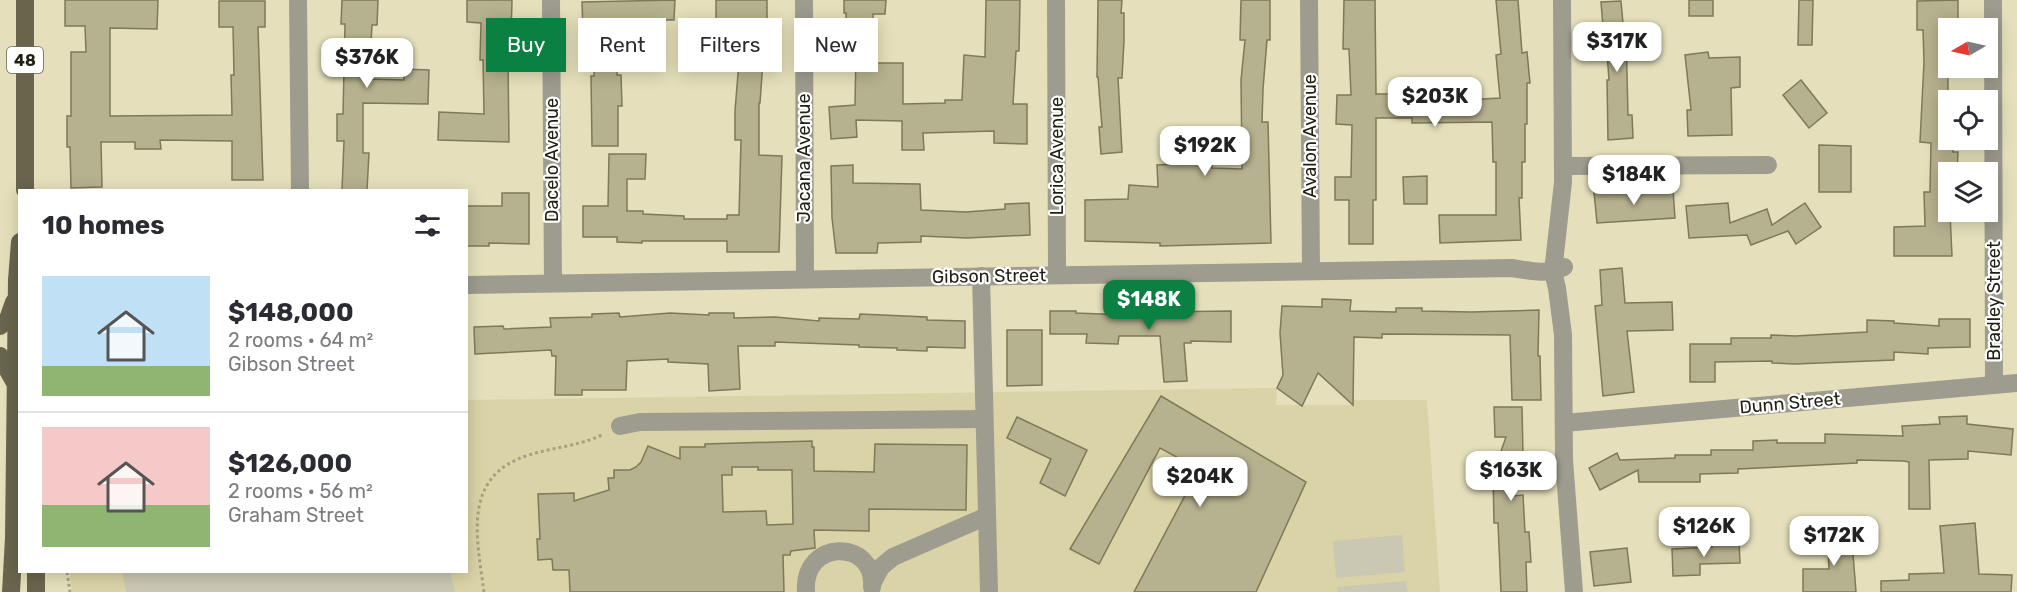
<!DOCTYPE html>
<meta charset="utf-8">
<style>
body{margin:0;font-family:Rubik,sans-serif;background:#f7f7f7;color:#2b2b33;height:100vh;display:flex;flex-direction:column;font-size:22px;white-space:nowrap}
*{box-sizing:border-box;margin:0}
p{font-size:20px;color:#7c7c81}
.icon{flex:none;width:33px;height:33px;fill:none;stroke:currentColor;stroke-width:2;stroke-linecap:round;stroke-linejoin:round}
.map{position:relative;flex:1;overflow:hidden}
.side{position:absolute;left:18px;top:189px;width:450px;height:384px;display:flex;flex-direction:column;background:#fff;border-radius:0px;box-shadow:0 3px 15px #0003}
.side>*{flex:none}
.hud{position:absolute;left:486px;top:18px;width:570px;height:54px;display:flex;gap:12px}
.needle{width:39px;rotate:261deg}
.controls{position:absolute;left:1938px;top:18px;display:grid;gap:12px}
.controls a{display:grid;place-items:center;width:60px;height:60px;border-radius:0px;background:#fff;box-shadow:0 3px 15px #0003;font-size:30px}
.price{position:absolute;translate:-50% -51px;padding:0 14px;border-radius:12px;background:#fff;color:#222;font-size:20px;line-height:39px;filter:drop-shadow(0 2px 3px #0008)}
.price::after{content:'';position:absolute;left:50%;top:36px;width:18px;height:14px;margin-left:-9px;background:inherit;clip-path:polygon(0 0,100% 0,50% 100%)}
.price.current{background:#0b8043;color:#fff}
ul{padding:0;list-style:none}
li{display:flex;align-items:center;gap:18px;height:150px;padding:0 24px}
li+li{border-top:2px solid #e1e1e2}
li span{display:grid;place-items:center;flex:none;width:168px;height:120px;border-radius:0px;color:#555}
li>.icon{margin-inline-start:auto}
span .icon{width:72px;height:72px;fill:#fffc;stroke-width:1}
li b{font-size:26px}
h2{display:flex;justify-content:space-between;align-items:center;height:72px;padding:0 24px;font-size:26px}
.chip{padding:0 21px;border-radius:0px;background:#fff;box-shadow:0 3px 15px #0003;font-size:21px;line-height:54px}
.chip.current{background:#0b8043;color:#fff}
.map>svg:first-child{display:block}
.built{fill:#dad3a7}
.green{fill:#cac7b2}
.building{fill:#b6b18e;stroke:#7e7957;stroke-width:1.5;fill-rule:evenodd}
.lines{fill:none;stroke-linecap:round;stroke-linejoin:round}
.path{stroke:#a5a184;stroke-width:3;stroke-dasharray:3 3;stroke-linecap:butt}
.minor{stroke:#9e9c8f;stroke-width:18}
.major{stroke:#69654d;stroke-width:18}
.labels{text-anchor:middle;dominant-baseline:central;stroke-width:4.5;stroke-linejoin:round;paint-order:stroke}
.shield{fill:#fff;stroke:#646359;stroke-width:1.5}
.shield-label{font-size:16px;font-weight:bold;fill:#222012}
.street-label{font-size:18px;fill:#222012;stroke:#fff}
</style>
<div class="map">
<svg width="2017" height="592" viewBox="0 0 2017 592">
<rect width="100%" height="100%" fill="#e5e0bb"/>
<!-- built -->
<path class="built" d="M1277 388 1276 405H1353V400H1427L1440 592H72L70 572H466L467 400Z"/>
<!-- green -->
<g class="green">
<path d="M1402 535 1405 572 1336 578 1333 541Z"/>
<path d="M122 572H450L455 592H126Z"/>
<path d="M1406 581 1408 592H1338L1337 587Z"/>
</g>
<!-- building -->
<g class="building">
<path d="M65 0H158L157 29 110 28V116L232 115 231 75H234L233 27H219V1H265V27H258L263 180H232V141L160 140 161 149H135V142H101L102 187 71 188 70 147H67V116H71V52H86L85 26H65Z"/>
<path d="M342 0H378L377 25H372L369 79 404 80V69L429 70 428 104 363 103V153H369L367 190H342L344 141H337V114H343L345 24H341Z"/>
<path d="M467 0H512L511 38H513V61H508L509 142 438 140 439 112 484 114 483 60H480L481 23 467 22Z"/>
<path d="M675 0 674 20H648V27L618 28 617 75H621L622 106H618V146H592L591 76H594L595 31H583L582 2Z"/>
<path d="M716 0H767V61H763L760 103H759V155L782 156 779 252H727V241H642V243L617 242V237H583V206H608L609 154H646L645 179H627V211H643V214L684 216V219H727V215H739L741 140H735V111L739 61H713L712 36H716Z"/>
<path d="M844 0H886L885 14H873V63H903V104L945 103V100H962L964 55 985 57 986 0H1020L1019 51H1016L1013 104H1027V144L994 143V131L923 133 924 150H902V121L856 120 857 137 831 139 829 107 855 105 856 52H846V13H844Z"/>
<path d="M1098 0H1122L1121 13H1124V41L1122 78H1118L1122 152 1101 154 1099 127H1102L1098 77H1097Z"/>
<path d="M1241 0H1270V40H1267L1263 89 1262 122H1268L1271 243 1160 246V243L1085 241V200L1128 199 1129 185 1158 187 1157 165 1212 162V168L1242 169 1241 80 1245 40H1240Z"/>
<path d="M1344 0H1375L1376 94H1406V100L1430 99V102L1500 98 1496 55 1501 54 1496 0H1518L1522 53 1527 52 1530 83H1527V124H1525V162H1522V198H1519L1521 240 1440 243 1439 215H1496V162H1493L1492 122 1412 123V118H1376V200H1373V244H1349V200H1335V177H1351L1352 125 1336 124 1337 95H1351L1349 49H1343Z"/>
<rect x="1689" y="0" width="24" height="16"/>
<path d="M1799 0H1813L1812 45H1798Z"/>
<path d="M1958 0V28H1948V140H1953V152H1958L1957 172H1948L1952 256H1894V227L1925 226 1924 192H1930L1931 143 1920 142 1924 62 1923 30H1917V1Z"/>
<path d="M1621 1 1624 35 1626 34 1628 115H1632L1633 138 1608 140 1607 80H1609L1605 27H1603L1601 2Z"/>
<path d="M1708 52 1709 58 1740 57V87L1731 88 1732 135 1688 136 1687 110H1691L1685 55Z"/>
<path d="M1801 80 1827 113 1809 128 1783 95Z"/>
<path d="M1819 145 1851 146V192H1819Z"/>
<path d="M853 165V183L920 184 921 210 966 212 1005 209V204L1029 203 1030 235 967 238 921 236V242L878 243 877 253H836L832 218 831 166Z"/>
<path d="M1427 176V204H1404L1403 177Z"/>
<path d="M1628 189 1629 194 1673 190 1675 218 1597 223 1594 192Z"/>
<path d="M502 193H529V244L489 243V246H466V206H502Z"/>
<path d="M1728 203 1730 223 1767 209 1772 225 1805 203 1821 227 1796 244 1788 231 1751 245 1747 235 1689 238 1686 206Z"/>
<path d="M1622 268 1625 303 1672 302 1673 330 1627 331 1634 392 1603 396 1595 306 1602 305 1600 270Z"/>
<path d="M1322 299 1351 300 1350 311 1396 312V308H1422V311L1471 312 1539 310 1538 356H1540L1541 400H1512L1510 335 1382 334V338L1354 337 1353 405 1318 373 1302 406 1277 388 1283 375 1280 333 1282 306 1322 307Z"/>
<path d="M1127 305H1153V312L1231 311V342L1191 341V343H1184L1187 381 1164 382 1160 336H1119L1118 344 1086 343 1087 334H1050V311H1076V313L1127 315Z"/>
<path d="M619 313 620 317 670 313 709 315V313H734V318L775 317 819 321V318L859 319 860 314 927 317V320L965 321V348L927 347V351L897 350V348L859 347V345L775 342V346H738L740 389 709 391 708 364 668 362V359L627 361 626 390H582V395H555L556 356H552L551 350 475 354 474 327 503 326 504 329 551 327 550 318 592 317V314Z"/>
<path d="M1939 319H1970V347L1928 348V354L1894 352V360L1795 364 1772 363V361L1715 362V382H1690V344H1731V338H1771V335L1795 336 1867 332V320L1894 321V323L1939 326Z"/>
<path d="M1007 330H1042V385L1007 386Z"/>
<path d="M1161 396 1306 482 1256 592H1134L1199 469 1160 448 1099 564 1070 549Z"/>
<path d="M1494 407H1522L1523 455 1526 456 1513 496 1523 495 1525 532H1529L1531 562H1526L1527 592H1501L1498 523H1494L1493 474 1506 437H1495Z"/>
<path d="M1967 416V424L2013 429 2011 455 1968 451V459L1929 460 1930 509H1909V462L1904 461 1857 460V463L1738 469V473L1700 474V482H1639L1638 470 1600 490 1589 468 1617 453 1620 460 1675 458V455H1711V450H1753V441L1777 440V443H1825V434L1903 436 1902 426 1940 424 1939 417Z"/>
<path d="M1017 417 1087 450 1065 496 1040 483 1051 459 1007 438Z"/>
<path d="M812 441V447H814V471L874 472 875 444 967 445 966 510 869 509V531L814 530 815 548 791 551 790 555H783L784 592H570L569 570H553L552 559 538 560 537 539H540L538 494 574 493V501L609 490 608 478H614V470H630L636 467 641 462 648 446 680 459V447H705V444ZM732 467H758V470H792L793 524 767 525 766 511 723 512 722 475H732Z"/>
<path d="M1975 523 1979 574 2012 575 2011 592H1881V581L1909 580V574L1944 573 1940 526Z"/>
<path d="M1854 531V554H1853L1856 592H1803V569H1829L1827 532Z"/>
<path d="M1712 542H1739L1740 563 1700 564V575L1673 576 1672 549 1712 547Z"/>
<path d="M1627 548 1631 582 1594 586 1590 552Z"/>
</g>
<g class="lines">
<!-- path -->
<g class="path">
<path d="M67 572 70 592"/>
<path d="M484 592C477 538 461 476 529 455 554 447 580 446 604 434"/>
</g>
<!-- minor -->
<g class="minor">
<path d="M298 0 300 190"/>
<path d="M551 0 553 283"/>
<path d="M804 0 805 279"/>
<path d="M1056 0 1057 275"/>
<path d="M1309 0 1311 271"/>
<path d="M1562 0 1563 182 1553 272 1557 288 1563 335 1564 460 1574 592"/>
<path d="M1993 0 1994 385"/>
<path d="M1563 166 1768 165"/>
<path d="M981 276 989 592"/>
<path d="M466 285 1512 268C1531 271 1546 275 1564 267"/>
<path d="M1564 423 2017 383"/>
<path d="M620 426 640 422 984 419"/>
<path d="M873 582 881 567 893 557 987 516"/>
<path d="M806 592C802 538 876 539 872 587"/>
</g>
<!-- major -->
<g class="major">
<path d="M25 0V190"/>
<path d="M0 326 8 319 14 302"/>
<path d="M0 356 14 381"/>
<path d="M36 572V592"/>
<path d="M11 592 14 538 17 280 20 242"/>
</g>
</g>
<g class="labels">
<!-- shield labels -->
<rect class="shield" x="7" y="47" width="36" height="26" rx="4.5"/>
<g class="shield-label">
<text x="25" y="60">48</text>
</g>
<!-- street labels -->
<g class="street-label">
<text transform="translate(1310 136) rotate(-90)">Avalon Avenue</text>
<text transform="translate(1057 156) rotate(-90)">Lorica Avenue</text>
<text transform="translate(804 158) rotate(-90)">Jacana Avenue</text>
<text transform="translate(552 160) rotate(-90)">Dacelo Avenue</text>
<text transform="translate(989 276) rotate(-1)">Gibson Street</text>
<text transform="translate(1994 301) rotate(-90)">Bradley Street</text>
<text transform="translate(1790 403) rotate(-5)">Dunn Street</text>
</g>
</g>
</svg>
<div class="controls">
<a><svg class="needle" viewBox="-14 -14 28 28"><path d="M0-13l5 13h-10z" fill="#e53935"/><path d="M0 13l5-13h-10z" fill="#7c7c81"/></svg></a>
<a><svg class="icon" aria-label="locate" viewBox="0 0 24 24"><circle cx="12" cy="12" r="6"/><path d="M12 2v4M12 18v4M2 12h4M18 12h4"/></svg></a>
<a><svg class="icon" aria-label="layers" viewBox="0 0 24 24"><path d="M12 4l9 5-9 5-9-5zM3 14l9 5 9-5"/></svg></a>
</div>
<b class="price" style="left:1617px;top:73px">$317K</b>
<b class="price" style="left:367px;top:89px">$376K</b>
<b class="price" style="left:1435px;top:128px">$203K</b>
<b class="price" style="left:1205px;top:177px">$192K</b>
<b class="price" style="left:1634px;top:206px">$184K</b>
<b class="price current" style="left:1149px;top:331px">$148K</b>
<b class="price" style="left:1511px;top:502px">$163K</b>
<b class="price" style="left:1200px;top:508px">$204K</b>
<b class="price" style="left:1704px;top:558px">$126K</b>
<b class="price" style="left:1834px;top:567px">$172K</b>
<div class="hud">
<a class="chip current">Buy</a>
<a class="chip">Rent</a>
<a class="chip">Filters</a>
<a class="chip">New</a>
</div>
<section class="side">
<h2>10 homes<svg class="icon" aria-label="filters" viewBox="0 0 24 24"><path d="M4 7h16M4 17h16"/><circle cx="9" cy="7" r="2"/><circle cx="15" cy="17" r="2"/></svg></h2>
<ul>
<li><span style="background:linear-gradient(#bfe0f5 75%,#8fb573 0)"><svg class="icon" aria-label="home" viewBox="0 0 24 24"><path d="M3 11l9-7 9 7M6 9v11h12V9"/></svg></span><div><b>$148,000</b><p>2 rooms · 64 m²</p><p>Gibson Street</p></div></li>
<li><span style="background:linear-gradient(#f6c9c9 65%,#8fb573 0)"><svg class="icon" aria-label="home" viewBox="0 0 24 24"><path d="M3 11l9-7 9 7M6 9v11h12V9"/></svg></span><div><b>$126,000</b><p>2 rooms · 56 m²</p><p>Graham Street</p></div></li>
</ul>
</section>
</div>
